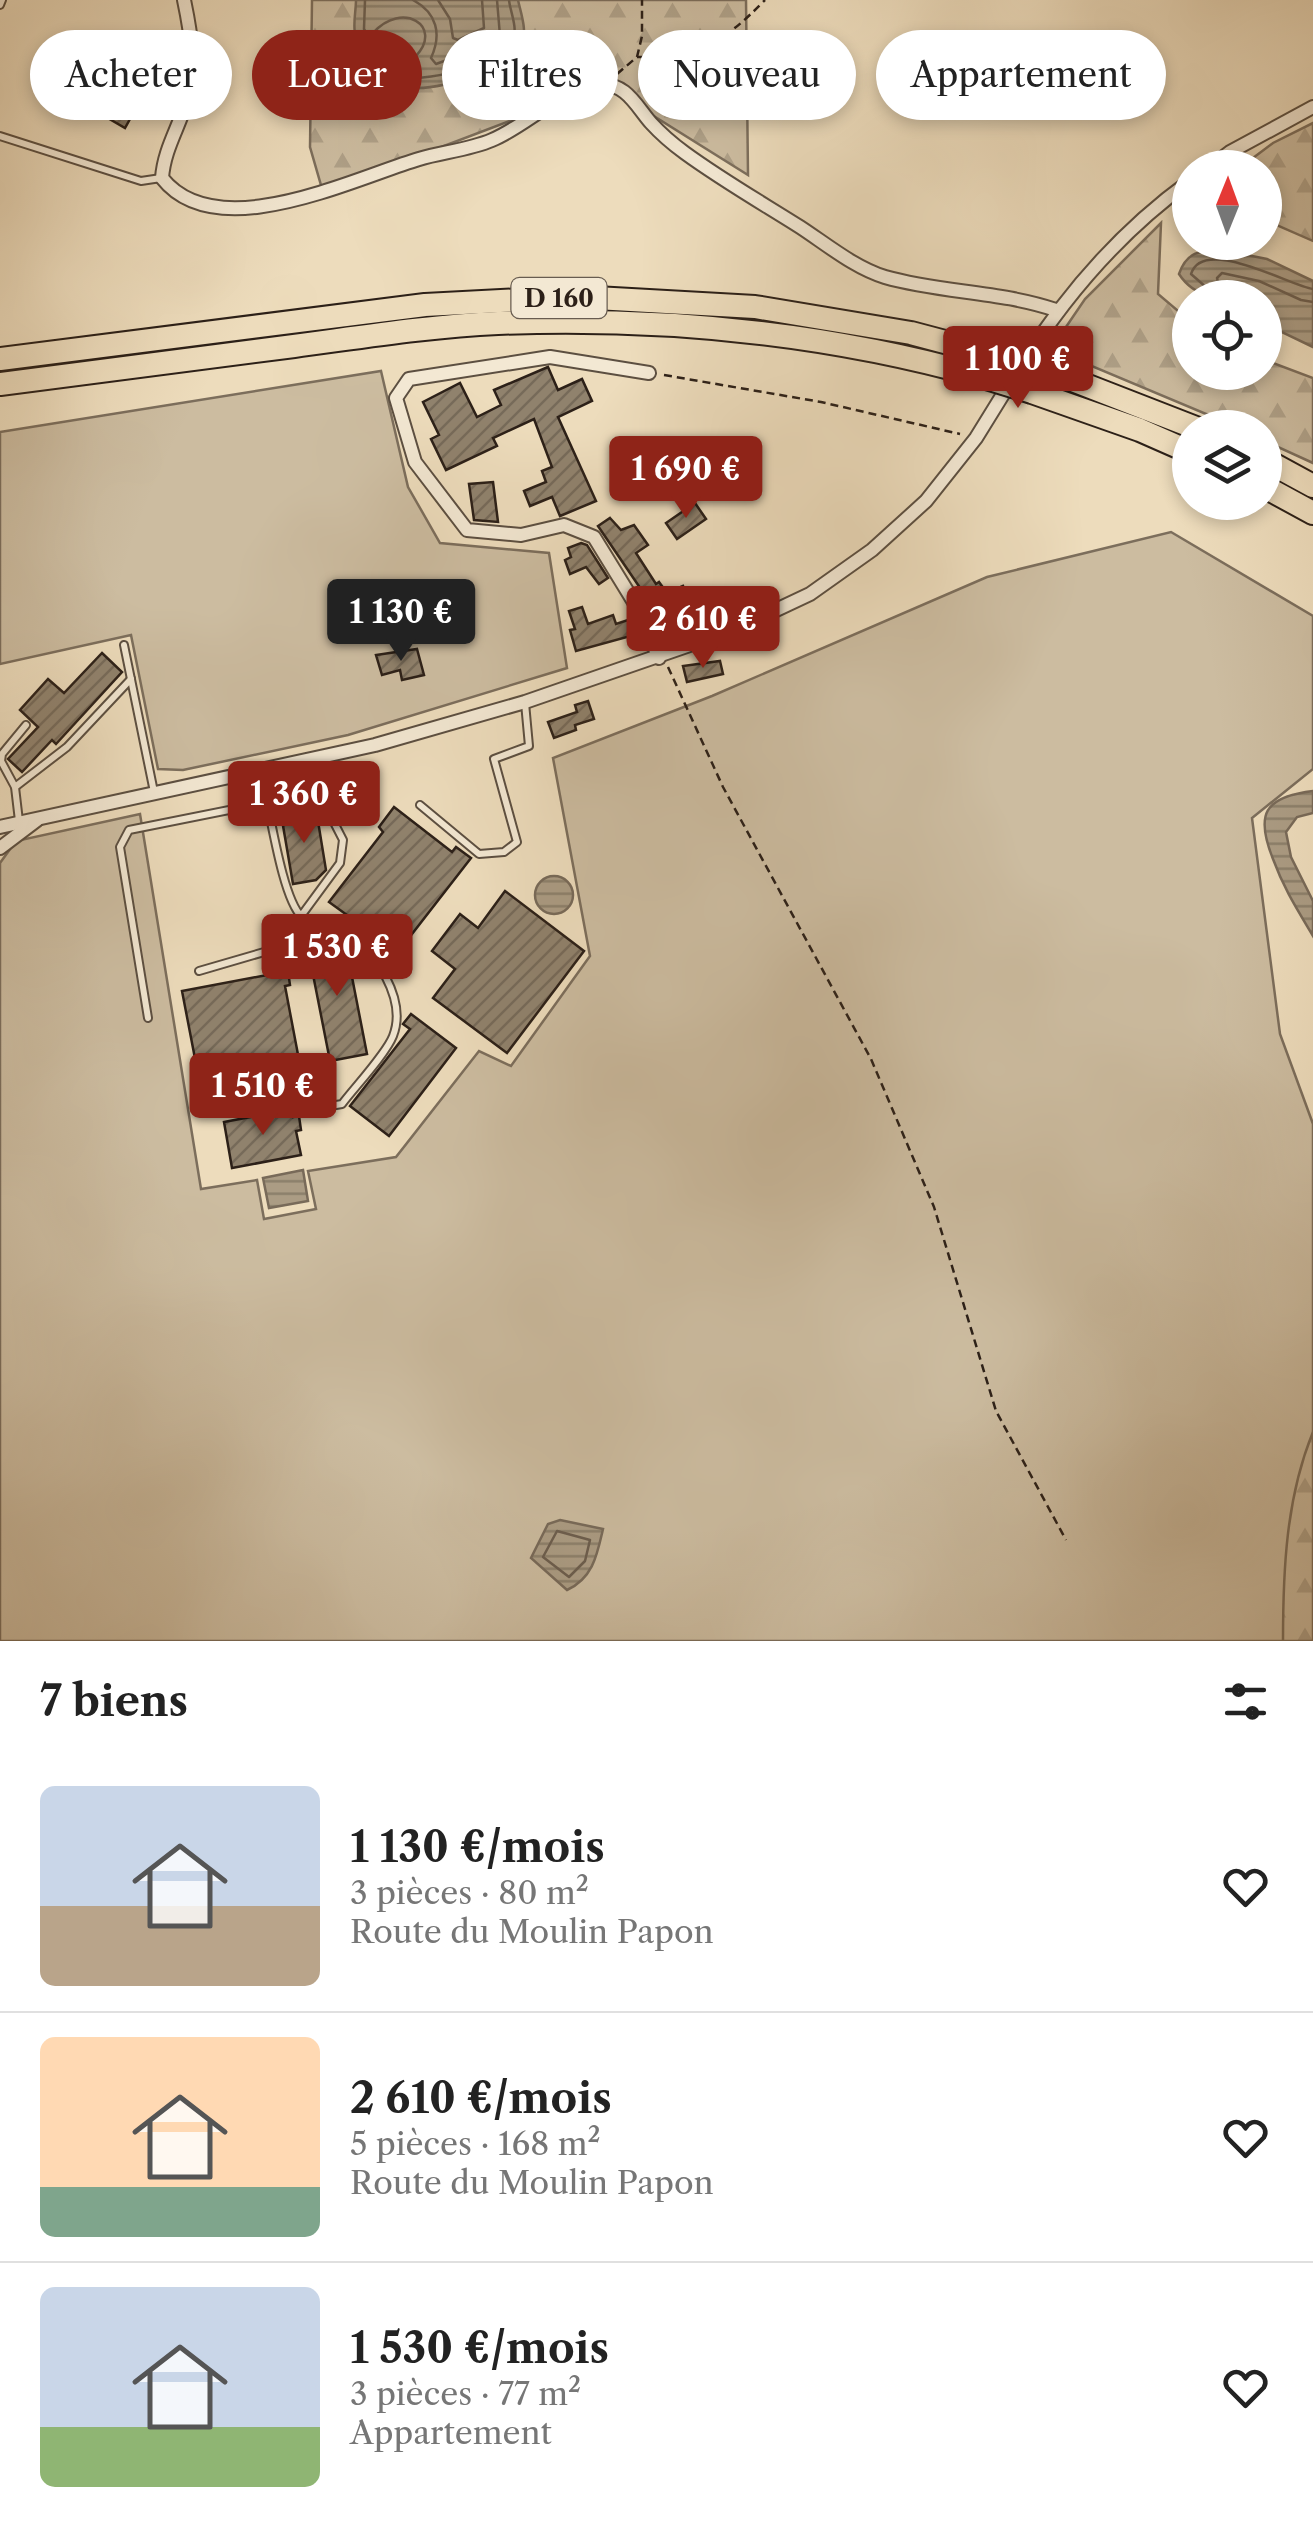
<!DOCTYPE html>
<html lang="fr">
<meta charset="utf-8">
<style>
body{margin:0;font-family:"Libre Caslon Text",serif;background:#f2f2f2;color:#222;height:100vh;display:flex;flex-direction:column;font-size:38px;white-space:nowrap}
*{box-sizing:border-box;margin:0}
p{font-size:32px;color:#767676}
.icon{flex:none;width:55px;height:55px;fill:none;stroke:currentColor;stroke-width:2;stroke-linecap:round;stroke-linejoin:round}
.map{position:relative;height:1641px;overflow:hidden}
.drawer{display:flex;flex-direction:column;background:#fff;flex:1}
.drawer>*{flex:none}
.guide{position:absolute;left:30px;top:30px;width:1255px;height:90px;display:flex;gap:20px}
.needle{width:65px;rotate:1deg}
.fabs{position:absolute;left:1172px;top:150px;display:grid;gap:20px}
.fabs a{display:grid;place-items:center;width:110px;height:110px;border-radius:50%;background:#fff;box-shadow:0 5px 15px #0003;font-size:50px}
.price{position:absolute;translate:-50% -85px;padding:0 22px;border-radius:10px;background:#8f2418;color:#fff;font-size:32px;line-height:65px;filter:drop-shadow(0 2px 5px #0008)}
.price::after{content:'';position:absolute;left:50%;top:60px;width:30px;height:22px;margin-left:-15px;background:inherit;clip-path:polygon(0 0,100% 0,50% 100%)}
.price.on{background:#222;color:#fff}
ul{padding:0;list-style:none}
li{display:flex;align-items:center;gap:30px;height:250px;padding:0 40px}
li+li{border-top:2px solid #e0e0e0}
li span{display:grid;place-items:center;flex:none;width:280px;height:200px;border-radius:15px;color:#555}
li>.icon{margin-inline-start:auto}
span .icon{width:120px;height:120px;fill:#fffc;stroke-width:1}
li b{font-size:42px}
h2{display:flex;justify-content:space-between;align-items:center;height:120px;padding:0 40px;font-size:42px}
.tag{padding:0 35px;border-radius:45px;background:#fff;box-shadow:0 5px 15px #0003;font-size:35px;line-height:90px}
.tag.on{background:#8f2418;color:#fff}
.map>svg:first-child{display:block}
.grass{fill:#ccbca0;stroke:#7c6e5c;stroke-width:2.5}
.forest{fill:url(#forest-firs);stroke:#7c6e5c;stroke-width:2.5}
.water{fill:url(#water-rules);stroke:#786a59;stroke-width:2.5}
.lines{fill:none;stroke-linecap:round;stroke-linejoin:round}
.shore{stroke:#6c5e4e;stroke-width:2.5}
.building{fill:url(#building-hatch);stroke:#2c2018;stroke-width:2.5}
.service-casing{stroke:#5c4f41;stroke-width:10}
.minor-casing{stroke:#5c4f41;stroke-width:16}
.trunk-casing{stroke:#2c2018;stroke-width:26}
.path{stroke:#2c2018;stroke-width:2.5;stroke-dasharray:8 5;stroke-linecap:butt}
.service{stroke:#f3e8d3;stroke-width:6}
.minor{stroke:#f3e8d3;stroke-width:12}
.trunk{stroke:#eddcbc;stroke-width:22}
.trunk-bridge-casing{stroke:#2c2018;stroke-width:26;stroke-linecap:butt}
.trunk-bridge{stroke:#eddcbc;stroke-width:22}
.labels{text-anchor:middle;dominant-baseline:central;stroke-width:10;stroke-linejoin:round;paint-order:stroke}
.shield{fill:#f3e8d3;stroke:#685c50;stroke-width:2.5}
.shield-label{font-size:25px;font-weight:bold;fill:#2c2018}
</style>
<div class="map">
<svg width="1313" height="1641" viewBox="0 0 1313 1641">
<defs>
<pattern id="forest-firs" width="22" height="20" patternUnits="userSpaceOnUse" patternTransform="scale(2.5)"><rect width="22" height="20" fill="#ccbca0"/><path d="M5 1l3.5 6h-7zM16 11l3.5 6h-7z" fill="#afa189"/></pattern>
<pattern id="water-rules" width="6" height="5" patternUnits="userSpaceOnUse" patternTransform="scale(2.5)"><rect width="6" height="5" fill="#ab9c84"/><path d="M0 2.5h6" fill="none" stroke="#8b7f6b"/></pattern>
<pattern id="building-hatch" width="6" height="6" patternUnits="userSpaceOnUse" patternTransform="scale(2.5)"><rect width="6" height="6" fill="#90826d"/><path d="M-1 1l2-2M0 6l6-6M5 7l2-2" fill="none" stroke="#766a59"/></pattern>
</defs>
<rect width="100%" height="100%" fill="#eddcbc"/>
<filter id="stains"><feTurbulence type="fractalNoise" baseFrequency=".002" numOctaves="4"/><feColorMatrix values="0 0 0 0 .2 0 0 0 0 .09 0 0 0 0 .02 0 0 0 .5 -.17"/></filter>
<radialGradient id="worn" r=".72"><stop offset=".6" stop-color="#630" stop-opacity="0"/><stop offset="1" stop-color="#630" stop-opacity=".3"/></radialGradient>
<!-- grass -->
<g class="grass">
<path d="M381 371 408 487 440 543 549 553 567 668 348 735 183 770 158 769 131 635 0 664V432Z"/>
<path d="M1171 532 1313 616V769L1252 818 1280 1034 1313 1124V1433L1295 1641H0V863L16 841 140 814 201 1189 257 1180 264 1219 316 1209 308 1171 396 1157 479 1051 511 1066 590 956 553 758 712 696 987 577Z"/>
</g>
<!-- forest -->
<g class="forest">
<path d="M312 0H746L748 175 604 85 323 192 310 147Z"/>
<path d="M1313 123V241L1265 220V168L1241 167 1273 143Z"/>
<path d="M1161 223 1158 294 1190 321V372H1265V360L1313 378V463L1265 441V428L1237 427 1051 349 1085 299Z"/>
<path d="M1313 1432V1641H1283C1283 1570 1286 1498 1313 1432Z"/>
</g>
<!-- water -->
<g class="water">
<path d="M356 0H518C521 14 528 32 521 45 513 61 492 67 476 74 427 94 376 101 356 38 352 27 356 12 356 0Z"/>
<path d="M1222 250 1267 259 1313 281V347L1265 324V298C1233 298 1199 305 1179 274 1187 251 1200 251 1222 250Z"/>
<path d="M1313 791V813L1297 817 1286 832 1291 857 1313 901V936C1297 909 1284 889 1273 859 1255 814 1264 797 1313 791Z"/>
<circle cx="554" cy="895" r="19"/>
<path d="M303 1170 308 1201 269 1208 263 1178Z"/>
<path d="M560 1520 603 1529C597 1555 593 1578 567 1590L531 1558 548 1524Z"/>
</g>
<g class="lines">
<!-- shore -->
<g class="shore">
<path d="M365 0 364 29 367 34 373 33C402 0 444 26 416 56 411 63 402 65 396 69L397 74C418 87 503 63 513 39 518 28 510 11 509 0"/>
<path d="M413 0C437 13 442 34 431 58L436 64 477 49 500 36 497 0"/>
<path d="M438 0 450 19 453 38 458 40 484 28 482 0"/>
<path d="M1209 298 1207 288 1191 274C1203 235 1290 286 1313 289"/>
<path d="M1222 298 1217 278 1222 273 1259 281 1301 300 1313 302"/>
<path d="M557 1531 590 1540 585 1561 569 1577 543 1557Z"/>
</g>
</g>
<!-- building -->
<g class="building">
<path d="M112 94 136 108 125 128 101 114Z"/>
<path d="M548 367 558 390 582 379 592 401 558 417 596 501 560 516 552 497 530 506 524 491 546 482 542 471 552 467 534 419 493 438 497 446 446 470 431 439 439 435 423 402 460 383 477 417 501 405 494 390Z"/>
<path d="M493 482 498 522 474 520 469 484Z"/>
<path d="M695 503 706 519 677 539 666 523Z"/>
<path d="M610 518 621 530 634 525 648 545 636 553 656 584 659 582 667 593 683 586 699 622 662 639 646 603 649 601 598 526Z"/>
<path d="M581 543 587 545 608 578 599 584 586 567 570 574 565 560 571 557 568 548Z"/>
<path d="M582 607 588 624 613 615 616 624 631 619 638 634 576 651 570 630 575 629 569 611Z"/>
<path d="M417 649 424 675 402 680 400 670 382 675 376 655Z"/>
<path d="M102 653 122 672 56 744 52 740 22 772 8 759 38 727 20 710 48 679 64 693Z"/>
<path d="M720 661 723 674 687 682 683 666Z"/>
<path d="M588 701 594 719 575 725 576 730 554 738 548 722 577 712 575 705Z"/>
<path d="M394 807 452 852 456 847 471 858 398 952 329 902 383 832 379 827Z"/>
<path d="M316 809 326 870 316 880 293 884 281 814Z"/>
<path d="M505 891 584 951 507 1053 433 998 455 969 432 951 460 914 478 928Z"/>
<path d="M344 936 367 1054 330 1061 307 944Z"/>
<path d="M288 971 290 985 285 986 303 1081 203 1100 182 991Z"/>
<path d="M411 1014 456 1048 389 1136 350 1106 410 1029 403 1024Z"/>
<path d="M292 1109 293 1117 299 1116 301 1130 296 1131 301 1155 232 1168 224 1122Z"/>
</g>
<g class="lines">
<defs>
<g id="service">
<path d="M0 5 2 0"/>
<path d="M0 136 141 181 161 178"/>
<path d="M124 645 154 792"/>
<path d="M15 787 67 747 131 679"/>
<path d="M420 805 479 854 504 852 517 842 494 759 529 746 525 703"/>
<path d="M19 821 15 787 1 761 2 754 26 725"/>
<path d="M148 1018 120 847 129 830 269 802 323 801 343 840 340 863 301 916 294 933 271 950 199 971"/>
<path d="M215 1110 290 1098 324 1107 342 1104C354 1088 386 1054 393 1036 408 998 374 953 347 928 331 928 315 929 302 917 281 898 269 802 260 770"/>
</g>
<g id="minor">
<path d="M184 0C191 33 197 69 186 103 178 129 164 150 162 178 216 247 352 179 419 159 442 152 469 150 492 140 528 125 560 89 599 85 626 82 636 106 651 123 661 134 674 145 685 153 722 180 762 203 800 227 826 244 855 268 885 277 941 293 1000 291 1056 310"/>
<path d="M1209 168 1230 152 1313 107"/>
<path d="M1021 366C1066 294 1121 231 1190 181"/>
<path d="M649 373 550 357 409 379 396 398 415 462 467 530 521 535 564 525 594 537 637 607 659 658"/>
<path d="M0 827 375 745 525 702 736 629 810 594 872 550 926 501 976 438 1010 383"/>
<path d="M0 848 37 820"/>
</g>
<g id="trunk">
<path d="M0 359 425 305 578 297 755 307 911 333 994 355"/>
<path d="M1052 372 1196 428"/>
<path d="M0 384C98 372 196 359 294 346 362 337 430 326 498 323 661 317 823 332 980 376"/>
<path d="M1032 392 1140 430 1190 452"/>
<path d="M1265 460 1313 486"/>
<path d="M1265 487 1313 513"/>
</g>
</defs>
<!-- service casing -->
<use href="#service" class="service-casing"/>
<!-- minor casing -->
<use href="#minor" class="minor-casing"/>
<!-- trunk casing -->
<use href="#trunk" class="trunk-casing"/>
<!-- path -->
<g class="path">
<path d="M637 57C698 58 723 43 765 0"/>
<path d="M617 74 637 57 642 36V0"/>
<path d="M664 375 821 402 960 434"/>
<path d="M668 667 723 787 871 1059 934 1207 996 1411 1066 1540"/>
</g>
<!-- service -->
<use href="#service" class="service"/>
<!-- minor -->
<use href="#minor" class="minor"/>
<!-- trunk -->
<use href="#trunk" class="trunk"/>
<defs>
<g id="trunk-bridge">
<path d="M994 355 1052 372"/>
<path d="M980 376 1032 392"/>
</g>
</defs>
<!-- trunk-bridge casing -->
<use href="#trunk-bridge" class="trunk-bridge-casing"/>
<!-- trunk-bridge -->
<use href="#trunk-bridge" class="trunk-bridge"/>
</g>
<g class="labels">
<!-- shield labels -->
<rect class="shield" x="511.5" y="278" width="95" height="40" rx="8"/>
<g class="shield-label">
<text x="559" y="298">D 160</text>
</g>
</g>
<rect width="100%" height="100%" filter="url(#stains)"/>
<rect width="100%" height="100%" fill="url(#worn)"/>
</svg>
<div class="fabs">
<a><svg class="needle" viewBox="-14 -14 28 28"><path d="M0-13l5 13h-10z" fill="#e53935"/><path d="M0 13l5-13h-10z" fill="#767676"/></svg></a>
<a><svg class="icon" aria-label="locate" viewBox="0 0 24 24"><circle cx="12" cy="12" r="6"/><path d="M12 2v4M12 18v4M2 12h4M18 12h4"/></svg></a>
<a><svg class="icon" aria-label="layers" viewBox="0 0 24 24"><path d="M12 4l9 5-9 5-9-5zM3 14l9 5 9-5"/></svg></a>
</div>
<b class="price" style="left:1018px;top:411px">1 100 €</b>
<b class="price" style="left:686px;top:521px">1 690 €</b>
<b class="price on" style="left:401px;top:664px">1 130 €</b>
<b class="price" style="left:703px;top:671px">2 610 €</b>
<b class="price" style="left:304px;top:846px">1 360 €</b>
<b class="price" style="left:337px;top:999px">1 530 €</b>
<b class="price" style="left:263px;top:1138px">1 510 €</b>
<div class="guide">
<a class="tag">Acheter</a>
<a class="tag on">Louer</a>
<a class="tag">Filtres</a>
<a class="tag">Nouveau</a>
<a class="tag">Appartement</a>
</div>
</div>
<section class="drawer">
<h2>7 biens<svg class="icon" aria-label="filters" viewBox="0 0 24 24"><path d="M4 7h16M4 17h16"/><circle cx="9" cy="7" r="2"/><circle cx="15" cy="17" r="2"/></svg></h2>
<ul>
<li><span style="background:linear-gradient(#c9d6e8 60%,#b9a48a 0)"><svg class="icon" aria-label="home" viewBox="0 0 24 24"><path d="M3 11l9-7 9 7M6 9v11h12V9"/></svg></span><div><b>1 130 €/mois</b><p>3 pièces · 80 m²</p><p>Route du Moulin Papon</p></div><svg class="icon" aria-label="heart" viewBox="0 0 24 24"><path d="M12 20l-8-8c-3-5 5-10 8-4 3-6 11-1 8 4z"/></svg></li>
<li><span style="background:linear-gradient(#ffd9b3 75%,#7fa58c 0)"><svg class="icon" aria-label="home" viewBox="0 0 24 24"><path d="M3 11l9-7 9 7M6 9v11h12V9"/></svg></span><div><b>2 610 €/mois</b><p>5 pièces · 168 m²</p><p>Route du Moulin Papon</p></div><svg class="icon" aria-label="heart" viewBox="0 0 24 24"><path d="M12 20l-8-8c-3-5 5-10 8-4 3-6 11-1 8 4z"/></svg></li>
<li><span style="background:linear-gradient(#c9d6e8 70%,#8fb573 0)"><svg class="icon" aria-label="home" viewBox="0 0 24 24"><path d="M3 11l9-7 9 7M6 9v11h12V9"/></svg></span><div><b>1 530 €/mois</b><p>3 pièces · 77 m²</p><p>Appartement</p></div><svg class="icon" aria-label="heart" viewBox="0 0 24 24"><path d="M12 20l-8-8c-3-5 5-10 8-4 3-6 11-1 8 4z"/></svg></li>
</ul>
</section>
